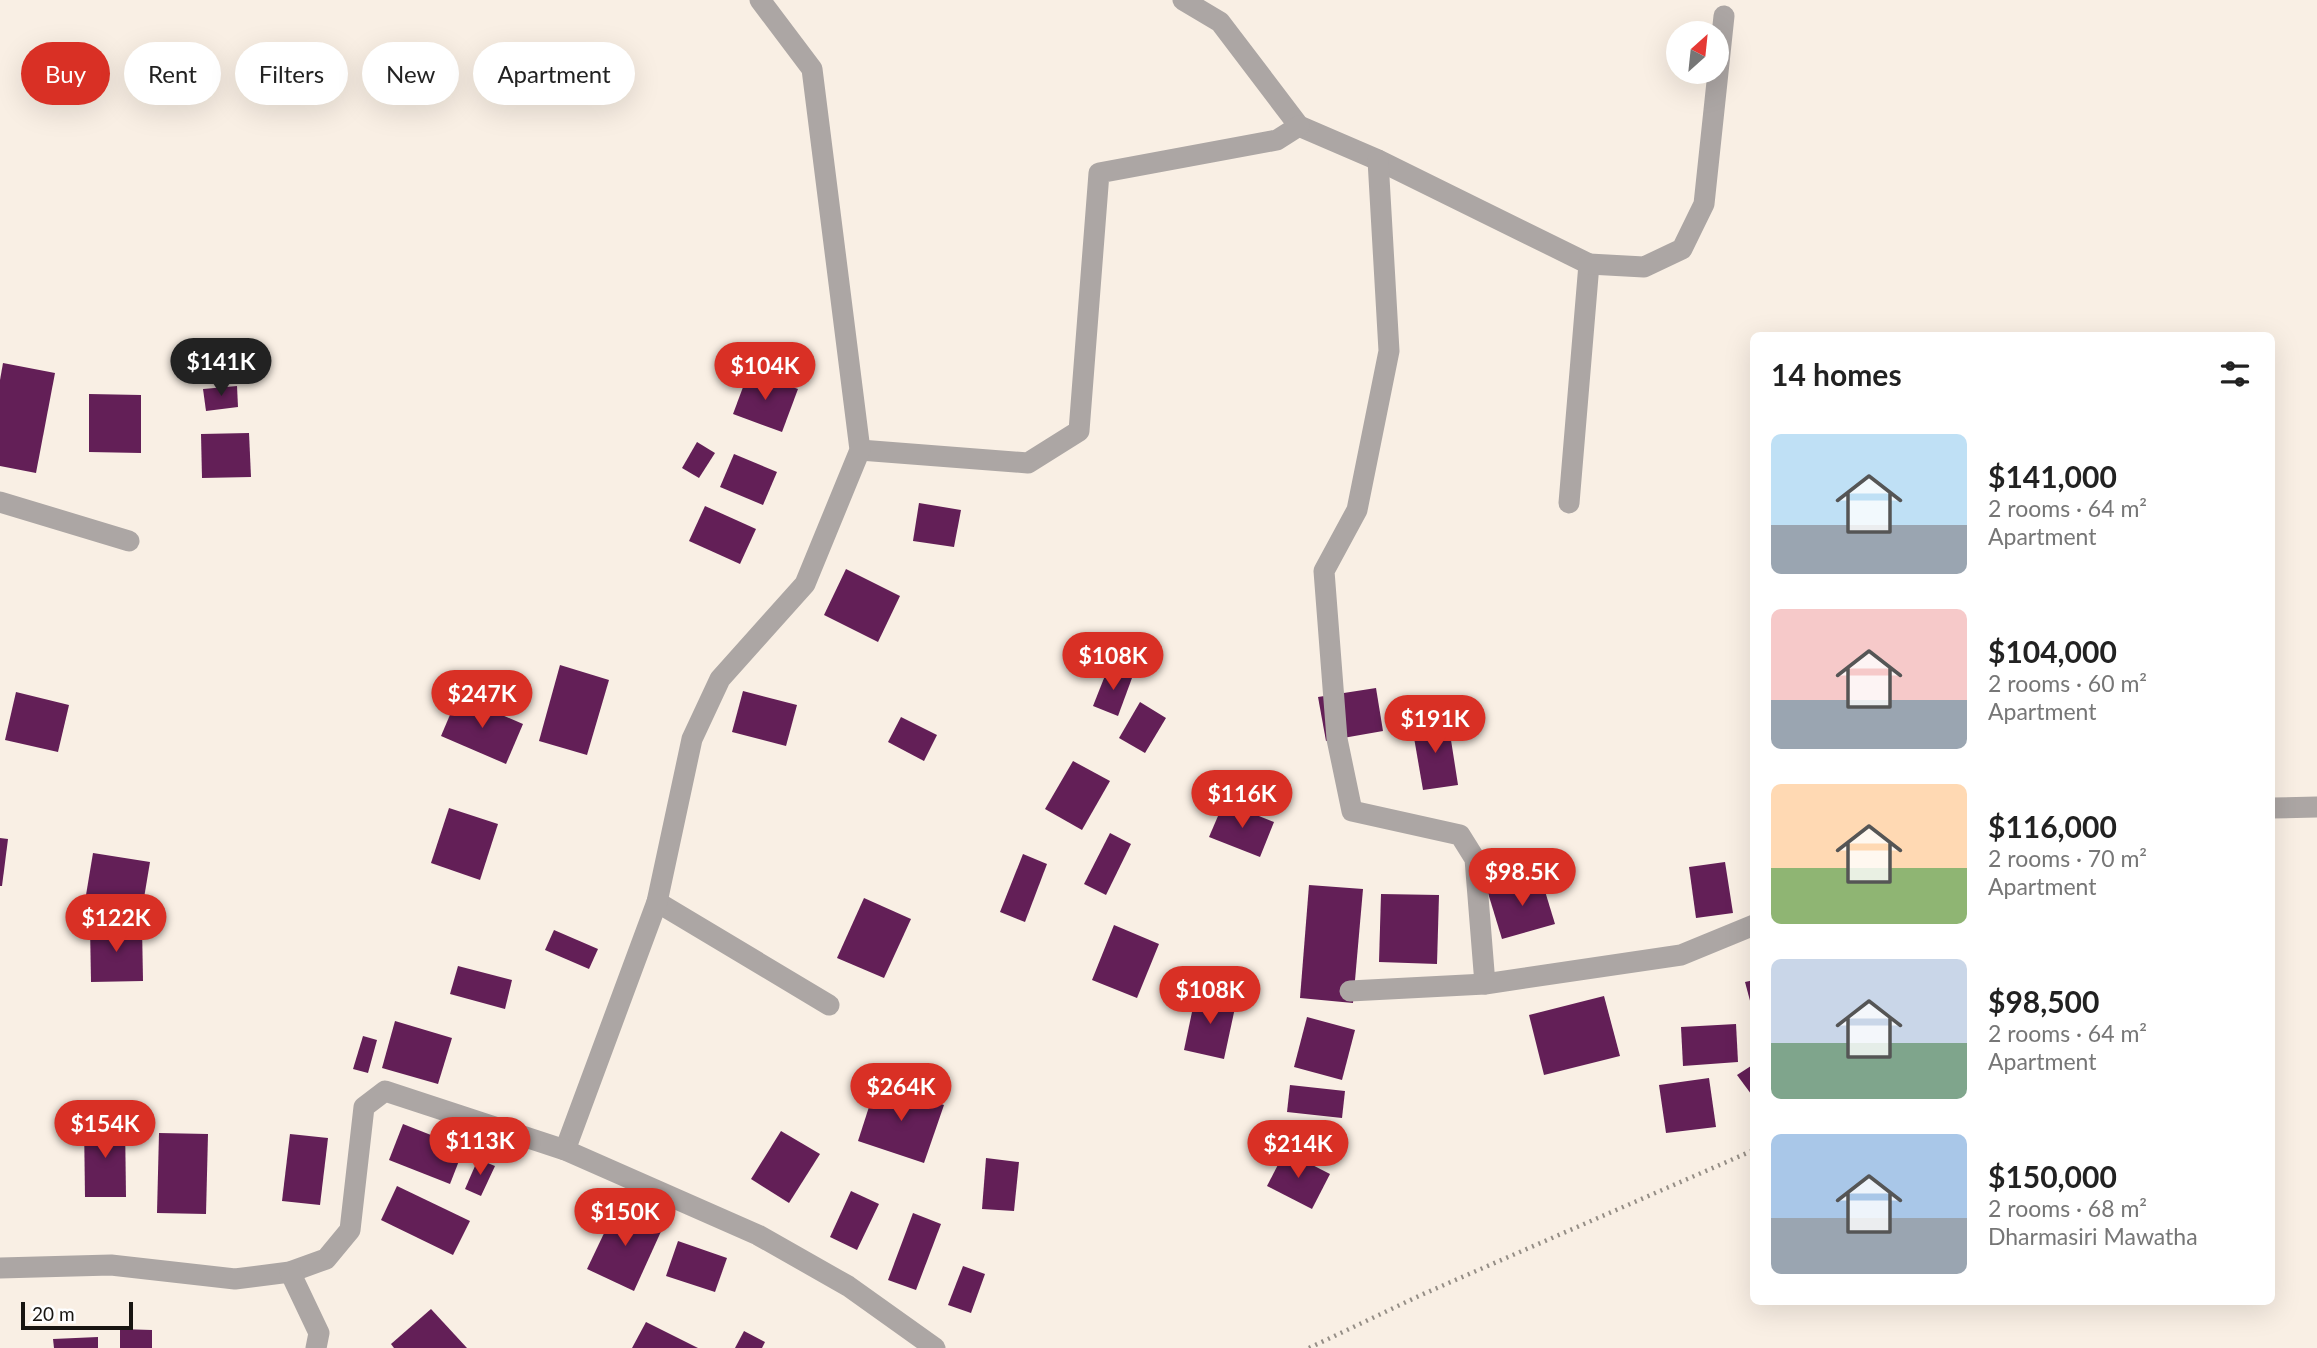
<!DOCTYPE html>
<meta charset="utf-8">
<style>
body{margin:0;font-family:Lato,sans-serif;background:#f6f6f6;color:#222;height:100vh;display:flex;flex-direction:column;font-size:26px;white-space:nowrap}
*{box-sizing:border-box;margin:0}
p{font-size:23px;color:#767676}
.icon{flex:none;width:38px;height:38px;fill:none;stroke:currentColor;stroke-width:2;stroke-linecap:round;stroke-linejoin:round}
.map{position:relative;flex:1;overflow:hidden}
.side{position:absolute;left:1750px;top:332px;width:525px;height:973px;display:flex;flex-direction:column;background:#fff;border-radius:10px;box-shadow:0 7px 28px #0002}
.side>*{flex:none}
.top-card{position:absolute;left:21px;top:42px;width:665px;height:63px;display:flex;gap:14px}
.needle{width:46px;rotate:27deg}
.tools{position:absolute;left:1666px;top:21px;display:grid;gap:14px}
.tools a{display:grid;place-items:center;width:63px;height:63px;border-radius:50%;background:#fff;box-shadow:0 7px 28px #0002;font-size:35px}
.scale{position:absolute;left:21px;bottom:18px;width:112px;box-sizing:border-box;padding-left:7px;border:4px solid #181511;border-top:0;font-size:19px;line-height:24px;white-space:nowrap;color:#181511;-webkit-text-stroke:5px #fefefe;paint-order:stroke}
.price{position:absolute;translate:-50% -60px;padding:0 16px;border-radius:24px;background:#d93025;color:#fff;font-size:23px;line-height:46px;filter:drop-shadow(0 2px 4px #0008)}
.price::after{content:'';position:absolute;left:50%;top:42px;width:21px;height:16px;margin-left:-10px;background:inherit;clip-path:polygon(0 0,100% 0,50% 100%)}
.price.selected{background:#222;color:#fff}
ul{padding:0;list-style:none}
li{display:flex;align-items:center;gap:21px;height:175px;padding:0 21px}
li span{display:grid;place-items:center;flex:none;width:196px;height:140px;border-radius:10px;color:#555}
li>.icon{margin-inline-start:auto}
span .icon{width:84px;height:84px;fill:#fffc;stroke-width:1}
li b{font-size:30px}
h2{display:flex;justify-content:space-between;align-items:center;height:84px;padding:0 21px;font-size:30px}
.tag{padding:0 24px;border-radius:32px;background:#fff;box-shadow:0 7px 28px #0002;font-size:24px;line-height:63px}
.tag.selected{background:#d93025;color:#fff}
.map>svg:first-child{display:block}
.building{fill:#631f57}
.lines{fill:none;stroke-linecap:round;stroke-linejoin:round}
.path{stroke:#958e86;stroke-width:4.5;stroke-dasharray:2 5;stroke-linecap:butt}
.street{stroke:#aca6a4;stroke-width:21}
</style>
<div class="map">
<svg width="2317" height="1348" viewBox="0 0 2317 1348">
<rect width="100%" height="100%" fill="#f9efe4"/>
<!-- building -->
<g class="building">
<path d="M3 363 55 373 36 473 0 466V380Z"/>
<path d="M749 371 798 389 782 432 733 414Z"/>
<path d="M237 386 238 407 206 411 203 389Z"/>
<path d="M89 394 141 395V453L89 452Z"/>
<path d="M249 433 251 477 202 478 201 434Z"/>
<path d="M697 442 715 453 699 478 682 468Z"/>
<path d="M734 454 777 472 763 505 720 487Z"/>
<path d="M919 503 961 510 954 547 913 541Z"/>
<path d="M705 506 756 529 740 564 689 541Z"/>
<path d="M846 569 900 596 878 642 824 615Z"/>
<path d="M560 665 609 680 587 755 539 741Z"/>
<path d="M1108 668 1132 678 1118 716 1093 706Z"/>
<path d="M1376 688 1383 731 1326 741 1318 697Z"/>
<path d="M743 691 797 705 786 746 732 732Z"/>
<path d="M16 692 69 705 58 752 5 740Z"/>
<path d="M458 696 523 724 506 764 441 736Z"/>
<path d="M1140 702 1166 718 1145 753 1119 738Z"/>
<path d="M901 717 937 735 924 761 888 742Z"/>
<path d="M1448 721 1458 785 1423 790 1412 726Z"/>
<path d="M1073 761 1110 781 1082 830 1045 809Z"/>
<path d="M1224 802 1274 822 1260 857 1209 837Z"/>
<path d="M449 808 498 824 480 880 431 863Z"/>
<path d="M1110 833 1131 844 1106 895 1084 884Z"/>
<path d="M0 838 8 839 2 886H0Z"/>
<path d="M93 853 150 862 142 910 85 901Z"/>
<path d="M1023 854 1047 864 1025 922 1000 912Z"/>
<path d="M1725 862 1733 913 1696 918 1689 867Z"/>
<path d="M1541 878 1555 924 1502 939 1488 893Z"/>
<path d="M1309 885 1363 889 1353 1003 1300 998Z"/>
<path d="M1381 894 1439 895 1437 964 1379 962Z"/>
<path d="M864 898 911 919 884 978 837 958Z"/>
<path d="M1114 925 1159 944 1137 998 1092 980Z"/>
<path d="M90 926H142L143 981 91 982Z"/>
<path d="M554 930 598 949 589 969 545 950Z"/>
<path d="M458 966 512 980 505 1009 450 994Z"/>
<path d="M1754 980V1012H1753L1745 982Z"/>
<path d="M1196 993 1236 1003 1224 1059 1184 1050Z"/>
<path d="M1604 996 1620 1056 1544 1075 1529 1015Z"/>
<path d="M1307 1017 1355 1030 1342 1080 1294 1067Z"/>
<path d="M395 1021 452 1038 438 1084 382 1068Z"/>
<path d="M1736 1024 1738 1062 1683 1066 1681 1027Z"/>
<path d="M363 1036 377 1040 368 1073 353 1069Z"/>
<path d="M1754 1064V1098L1737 1075Z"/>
<path d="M1709 1078 1716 1127 1666 1133 1659 1085Z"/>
<path d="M877 1082 944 1105 924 1163 858 1141Z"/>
<path d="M1290 1085 1345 1091 1342 1118 1287 1112Z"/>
<path d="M84 1122H125L126 1197H85Z"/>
<path d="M403 1124 464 1148 450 1184 389 1160Z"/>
<path d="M781 1131 820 1154 789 1203 751 1179Z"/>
<path d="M159 1133 208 1134 206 1214 157 1213Z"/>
<path d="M290 1134 328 1138 320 1205 282 1201Z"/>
<path d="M1285 1151 1330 1174 1312 1209 1267 1186Z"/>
<path d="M986 1158 1019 1162 1014 1211 982 1209Z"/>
<path d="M478 1159 495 1166 481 1196 465 1189Z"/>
<path d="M397 1186 470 1221 453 1255 381 1220Z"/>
<path d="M851 1191 879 1204 857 1250 830 1237Z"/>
<path d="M617 1206 663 1227 634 1291 587 1269Z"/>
<path d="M913 1213 941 1224 916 1290 888 1280Z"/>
<path d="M678 1241 727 1258 715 1292 666 1276Z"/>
<path d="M963 1266 985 1274 971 1313 948 1305Z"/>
<path d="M431 1309 467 1348H394L391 1344Z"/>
<path d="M646 1322 698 1348H632Z"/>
<path d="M120 1329 152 1330V1348H120Z"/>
<path d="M744 1331 765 1342 762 1348H735Z"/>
<path d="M98 1337V1348H54L53 1339Z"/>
</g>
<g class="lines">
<!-- path -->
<path class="path" d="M1309 1348 1421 1295 1754 1150"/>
<!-- street -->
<g class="street">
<path d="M1183 0 1220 22 1299 126 1378 160 1589 264 1569 503"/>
<path d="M1378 160 1389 351 1357 510 1324 571 1337 739 1352 811 1460 835 1475 859 1485 984"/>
<path d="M1589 264 1644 267 1682 249 1704 204 1724 16"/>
<path d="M860 450 1028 463 1079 431 1099 173 1277 140 1299 126"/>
<path d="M0 502 129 541"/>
<path d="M2272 808 2317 807"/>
<path d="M657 902 829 1005"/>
<path d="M1350 991 1485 984 1681 955 1754 925"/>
<path d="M565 1150 657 902 692 739 720 679 805 584 860 450 812 69 760 0"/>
<path d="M0 1268 111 1265 235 1279 290 1272 326 1259 350 1230 364 1107 385 1091 565 1150 758 1235 848 1286 935 1348"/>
<path d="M290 1272 319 1333 316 1348"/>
</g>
</g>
</svg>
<div class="tools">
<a><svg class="needle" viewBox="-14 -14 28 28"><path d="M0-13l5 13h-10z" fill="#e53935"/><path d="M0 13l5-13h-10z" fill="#767676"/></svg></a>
</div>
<div class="scale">20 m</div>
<b class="price selected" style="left:221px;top:398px">$141K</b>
<b class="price" style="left:765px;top:402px">$104K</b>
<b class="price" style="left:1113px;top:692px">$108K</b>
<b class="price" style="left:482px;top:730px">$247K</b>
<b class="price" style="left:1435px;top:755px">$191K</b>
<b class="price" style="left:1242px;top:830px">$116K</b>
<b class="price" style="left:1522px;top:908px">$98.5K</b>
<b class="price" style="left:116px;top:954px">$122K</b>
<b class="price" style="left:1210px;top:1026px">$108K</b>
<b class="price" style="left:901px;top:1123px">$264K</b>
<b class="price" style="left:105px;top:1160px">$154K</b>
<b class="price" style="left:480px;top:1177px">$113K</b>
<b class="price" style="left:1298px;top:1180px">$214K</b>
<b class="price" style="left:625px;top:1248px">$150K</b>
<div class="top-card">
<a class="tag selected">Buy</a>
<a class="tag">Rent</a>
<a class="tag">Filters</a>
<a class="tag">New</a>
<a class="tag">Apartment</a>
</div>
<section class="side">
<h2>14 homes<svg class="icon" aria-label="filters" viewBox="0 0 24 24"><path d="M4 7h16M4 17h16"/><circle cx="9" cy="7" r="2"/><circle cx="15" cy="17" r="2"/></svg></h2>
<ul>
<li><span style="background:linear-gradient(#bfe0f5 65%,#9aa5b1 0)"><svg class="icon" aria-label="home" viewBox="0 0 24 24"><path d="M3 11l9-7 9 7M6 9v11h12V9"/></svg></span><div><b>$141,000</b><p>2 rooms · 64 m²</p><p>Apartment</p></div></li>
<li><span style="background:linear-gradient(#f6c9c9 65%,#9aa5b1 0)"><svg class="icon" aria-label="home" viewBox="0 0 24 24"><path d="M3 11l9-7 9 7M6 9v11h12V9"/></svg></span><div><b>$104,000</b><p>2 rooms · 60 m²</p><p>Apartment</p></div></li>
<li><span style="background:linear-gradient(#ffd9b3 60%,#8fb573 0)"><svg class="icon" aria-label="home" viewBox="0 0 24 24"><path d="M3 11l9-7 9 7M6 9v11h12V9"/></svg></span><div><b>$116,000</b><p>2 rooms · 70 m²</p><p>Apartment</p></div></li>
<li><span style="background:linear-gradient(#c9d6e8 60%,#7fa58c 0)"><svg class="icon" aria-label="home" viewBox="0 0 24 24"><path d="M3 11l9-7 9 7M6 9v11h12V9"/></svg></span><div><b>$98,500</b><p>2 rooms · 64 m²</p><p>Apartment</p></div></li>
<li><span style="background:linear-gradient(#a9c7e8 60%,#9aa5b1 0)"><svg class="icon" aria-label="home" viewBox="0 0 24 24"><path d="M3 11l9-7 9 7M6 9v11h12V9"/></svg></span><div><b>$150,000</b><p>2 rooms · 68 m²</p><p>Dharmasiri Mawatha</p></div></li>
</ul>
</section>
</div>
